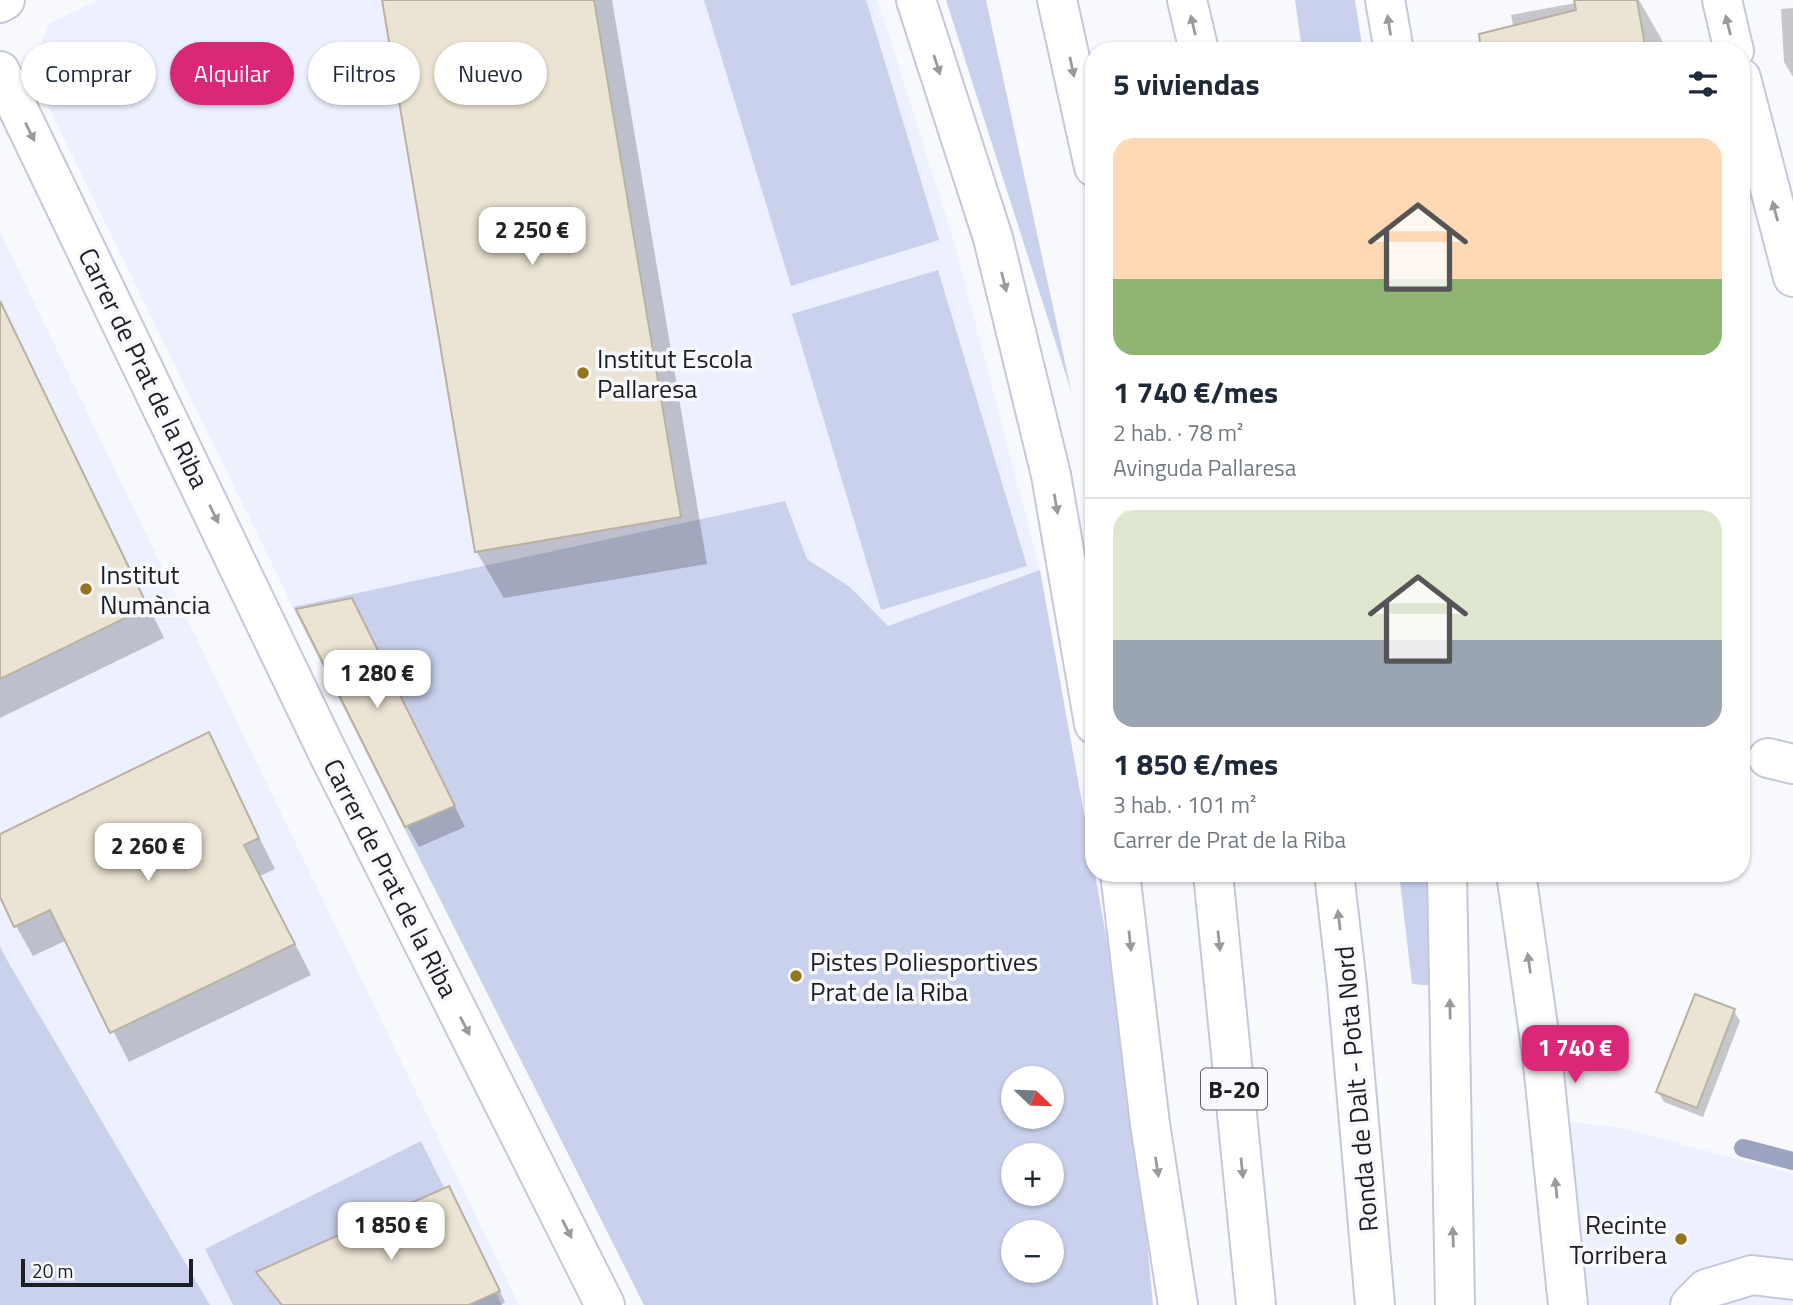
<!DOCTYPE html>
<html lang="es">
<meta charset="utf-8">
<style>
body{margin:0;font-family:"Titillium Web",sans-serif;background:#f6f6f7;color:#1f2937;height:100vh;display:flex;flex-direction:column;font-size:26px;white-space:nowrap}
*{box-sizing:border-box;margin:0}
p{font-size:23px;color:#747a83}
.icon{flex:none;width:38px;height:38px;fill:none;stroke:currentColor;stroke-width:2;stroke-linecap:round;stroke-linejoin:round}
.map{position:relative;flex:1;overflow:hidden}
.side{position:absolute;left:1085px;top:42px;width:665px;height:840px;display:flex;flex-direction:column;background:#fff;border-radius:28px;box-shadow:0 2px 5px #0004}
.side>*{flex:none}
.banner{position:absolute;left:21px;top:42px;width:665px;height:63px;display:flex;gap:14px}
.needle{width:46px;rotate:113deg}
.buttons{position:absolute;left:1001px;top:1066px;display:grid;gap:14px}
.buttons a{display:grid;place-items:center;width:63px;height:63px;border-radius:50%;background:#fff;box-shadow:0 2px 5px #0004;font-size:35px}
.scale{position:absolute;left:21px;bottom:18px;width:172px;box-sizing:border-box;padding-left:7px;border:4px solid #1c1e24;border-top:0;font-size:19px;line-height:24px;white-space:nowrap;color:#1c1e24;-webkit-text-stroke:5px #f8f9fd;paint-order:stroke}
.price{position:absolute;translate:-50% -60px;padding:0 16px;border-radius:14px;background:#fff;color:#222;font-size:23px;line-height:46px;filter:drop-shadow(0 2px 4px #0008)}
.price::after{content:'';position:absolute;left:50%;top:42px;width:21px;height:16px;margin-left:-10px;background:inherit;clip-path:polygon(0 0,100% 0,50% 100%)}
.price.active{background:#db2777;color:#fff}
ul{padding:0;list-style:none}
li{display:grid;align-content:center;gap:14px;height:371px;padding:0 28px}
li+li{border-top:2px solid #e0e1e3}
li span{display:grid;place-items:center;height:217px;border-radius:21px;color:#555}
li>.icon{margin-inline-start:auto}
span .icon{width:126px;height:126px;fill:#fffc;stroke-width:1}
li b{font-size:30px}
h2{display:flex;justify-content:space-between;align-items:center;height:84px;padding:0 28px;font-size:30px}
.tag{padding:0 24px;border-radius:32px;background:#fff;box-shadow:0 2px 5px #0004;font-size:24px;line-height:63px}
.tag.active{background:#db2777;color:#fff}
.map>svg:first-child{display:block}
.built{fill:#edf0ff}
.green{fill:#cad1ec;fill-rule:evenodd}
.shadow{fill:#0003}
.lines{fill:none;stroke-linecap:round;stroke-linejoin:round}
.stream{stroke:#9da4c1;stroke-width:18}
.building{fill:#ebe4d4;stroke:#b9b2a3;stroke-width:2}
.minor-casing{stroke:#c4c8d8;stroke-width:42}
.highway-casing{stroke:#c4c8d8;stroke-width:42}
.minor{stroke:#fff;stroke-width:38}
.highway{stroke:#fff;stroke-width:38}
.oneway{fill:#999a9c}
.poi-dot{fill:#94751c;stroke:#f8f9fd;stroke-width:2.5}
.labels{text-anchor:middle;dominant-baseline:central;stroke-width:7;stroke-linejoin:round;paint-order:stroke}
.shield{fill:#f8f9fd;stroke:#5e6065;stroke-width:2}
.shield-label{font-size:24px;font-weight:bold;fill:#1c1e24}
.poi-label{font-size:26px;fill:#1c1e24;stroke:#f8f9fd;text-anchor:start}
.street-label{font-size:26px;fill:#1c1e24;stroke:#f8f9fd}
</style>
<div class="map">
<svg width="1793" height="1305" viewBox="0 0 1793 1305">
<rect width="100%" height="100%" fill="#f8f9fd"/>
<!-- built -->
<g class="built">
<path d="M98 0H878L955 245 1040 570 888 626 850 587 807 559 785 501 293 607 31 71 49 24Z"/>
<path d="M0 232 519 1305H210L7 960 0 945Z"/>
<path d="M1562 1121 1621 1128 1793 1174V1305H1572Z"/>
</g>
<!-- green -->
<g class="green">
<path d="M704 0H866L939 240 791 286Z"/>
<path d="M946 0H986L1072 394Z"/>
<path d="M1295 0H1355L1363 51H1302Z"/>
<path d="M938 270 1027 566 881 610 792 314Z"/>
<path d="M785 501 807 559 850 587 888 626 1040 570 1132 1079 1153 1305H644L293 607ZM1013 1078H1052V1116H1013ZM1013 1155H1052V1194H1013ZM1013 1232H1052V1270H1013Z"/>
<path d="M1399 873H1432L1435 986 1412 984Z"/>
<path d="M0 946 7 960 210 1305H0Z"/>
<path d="M421 1141 502 1305H233L205 1249Z"/>
</g>
<!-- shadow -->
<g class="shadow">
<path d="M384 0H612L707 564 504 598 476 551Z"/>
<path d="M1592 0H1639L1662 40 1664 51H1518L1511 15Z"/>
<path d="M1793 8V77L1784 62 1781 9Z"/>
<path d="M0 300 164 638 0 718Z"/>
<path d="M363 622 465 827 419 847 407 826Z"/>
<path d="M208 735 275 869 260 876 311 975 129 1062 67 940 33 956 16 926 0 893V836Z"/>
<path d="M1734 1011 1740 1021 1703 1117 1664 1102 1658 1092Z"/>
<path d="M454 1199 505 1302 501 1305H282L258 1272Z"/>
</g>
<g class="lines">
<!-- stream -->
<path class="stream" d="M1743 1148 1793 1161"/>
</g>
<!-- building -->
<g class="building">
<path d="M382 0H594L681 517 475 552Z"/>
<path d="M1574 0H1637L1646 51H1481L1479 34 1576 10Z"/>
<path d="M0 301 148 607 0 679Z"/>
<path d="M352 598 455 806 405 827 296 609Z"/>
<path d="M209 732 259 838 244 845 295 944 110 1033 50 910 14 927 0 897V834Z"/>
<path d="M1695 994 1735 1009 1697 1108 1656 1092Z"/>
<path d="M449 1186 500 1291 469 1305H282L256 1272Z"/>
</g>
<g class="lines">
<defs>
<g id="minor">
<path d="M1385 0 1394 51"/>
<path d="M1722 0 1734 51"/>
<path d="M0 3 5 0"/>
<path d="M0 71 327 751 605 1305"/>
<path d="M1741 78 1793 277"/>
<path d="M1768 758 1793 764"/>
<path d="M1516 873 1542 1054 1568 1305"/>
<path d="M1690 1305 1706 1289 1752 1275 1793 1280"/>
</g>
<g id="highway">
<path d="M916 0 993 238 1051 475 1094 724"/>
<path d="M1057 0 1094 167"/>
<path d="M1187 0 1199 51"/>
<path d="M1120 873 1150 1124 1178 1305"/>
<path d="M1213 873 1256 1305"/>
<path d="M1334 873 1347 985 1375 1305"/>
<path d="M1447 873 1455 1305"/>
</g>
</defs>
<!-- minor casing -->
<use href="#minor" class="minor-casing"/>
<!-- highway casing -->
<use href="#highway" class="highway-casing"/>
<!-- minor -->
<use href="#minor" class="minor"/>
<!-- highway -->
<use href="#highway" class="highway"/>
</g>
<!-- one-way arrows -->
<defs><path id="oneway-solid" d="M-6-.8H1V-3.2L6.5 0L1 3.2V.8H-6Z" transform="scale(1.75)"/></defs>
<g class="oneway">
<use href="#oneway-solid" transform="translate(1193 25) rotate(-103)"/>
<use href="#oneway-solid" transform="translate(1389 25) rotate(-99)"/>
<use href="#oneway-solid" transform="translate(1728 25) rotate(-104)"/>
<use href="#oneway-solid" transform="translate(937 65) rotate(72)"/>
<use href="#oneway-solid" transform="translate(1072 67) rotate(78)"/>
<use href="#oneway-solid" transform="translate(30 132) rotate(64)"/>
<use href="#oneway-solid" transform="translate(1775 211) rotate(-105)"/>
<use href="#oneway-solid" transform="translate(1004 282) rotate(76)"/>
<use href="#oneway-solid" transform="translate(1056 504) rotate(80)"/>
<use href="#oneway-solid" transform="translate(214 514) rotate(64)"/>
<use href="#oneway-solid" transform="translate(1339 920) rotate(-97)"/>
<use href="#oneway-solid" transform="translate(1130 941) rotate(84)"/>
<use href="#oneway-solid" transform="translate(1219 941) rotate(84)"/>
<use href="#oneway-solid" transform="translate(1529 963) rotate(-98)"/>
<use href="#oneway-solid" transform="translate(1450 1009) rotate(-91)"/>
<use href="#oneway-solid" transform="translate(465 1026) rotate(63)"/>
<use href="#oneway-solid" transform="translate(1157 1167) rotate(81)"/>
<use href="#oneway-solid" transform="translate(1242 1168) rotate(84)"/>
<use href="#oneway-solid" transform="translate(1556 1188) rotate(-96)"/>
<use href="#oneway-solid" transform="translate(567 1229) rotate(63)"/>
<use href="#oneway-solid" transform="translate(1453 1237) rotate(-92)"/>
</g>
<!-- markers -->
<g class="poi-dot">
<circle cx="583" cy="373" r="7"/>
<circle cx="86" cy="589" r="7"/>
<circle cx="796" cy="976" r="7"/>
<circle cx="1681" cy="1239" r="7"/>
</g>
<g class="labels">
<!-- shield labels -->
<rect class="shield" x="1201" y="1068.5" width="66" height="41" rx="5"/>
<g class="shield-label">
<text x="1234" y="1089">B-20</text>
</g>
<!-- poi labels -->
<g class="poi-label">
<text x="597" y="358">Institut Escola<tspan x="597" dy="30">Pallaresa</tspan></text>
<text x="100" y="574">Institut<tspan x="100" dy="30">Numància</tspan></text>
<text x="810" y="961">Pistes Poliesportives<tspan x="810" dy="30">Prat de la Riba</tspan></text>
<text x="1667" y="1224" text-anchor="end">Recinte<tspan x="1667" dy="30">Torribera</tspan></text>
</g>
<!-- street labels -->
<g class="street-label">
<text transform="translate(144 368) rotate(64)">Carrer de Prat de la Riba</text>
<text transform="translate(391 878) rotate(63)">Carrer de Prat de la Riba</text>
<text transform="translate(1356 1089) rotate(-95)">Ronda de Dalt - Pota Nord</text>
</g>
</g>
</svg>
<div class="buttons">
<a><svg class="needle" viewBox="-14 -14 28 28"><path d="M0-13l5 13h-10z" fill="#e53935"/><path d="M0 13l5-13h-10z" fill="#747a83"/></svg></a>
<a>+</a>
<a>−</a>
</div>
<div class="scale">20 m</div>
<b class="price" style="left:532px;top:267px">2 250 €</b>
<b class="price" style="left:377px;top:710px">1 280 €</b>
<b class="price" style="left:148px;top:883px">2 260 €</b>
<b class="price active" style="left:1575px;top:1085px">1 740 €</b>
<b class="price" style="left:391px;top:1262px">1 850 €</b>
<div class="banner">
<a class="tag">Comprar</a>
<a class="tag active">Alquilar</a>
<a class="tag">Filtros</a>
<a class="tag">Nuevo</a>
</div>
<section class="side">
<h2>5 viviendas<svg class="icon" aria-label="filters" viewBox="0 0 24 24"><path d="M4 7h16M4 17h16"/><circle cx="9" cy="7" r="2"/><circle cx="15" cy="17" r="2"/></svg></h2>
<ul>
<li><span style="background:linear-gradient(#ffd9b3 65%,#8fb573 0)"><svg class="icon" aria-label="home" viewBox="0 0 24 24"><path d="M3 11l9-7 9 7M6 9v11h12V9"/></svg></span><div><b>1 740 €/mes</b><p>2 hab. · 78 m²</p><p>Avinguda Pallaresa</p></div></li>
<li><span style="background:linear-gradient(#dfe7d0 60%,#9aa5b1 0)"><svg class="icon" aria-label="home" viewBox="0 0 24 24"><path d="M3 11l9-7 9 7M6 9v11h12V9"/></svg></span><div><b>1 850 €/mes</b><p>3 hab. · 101 m²</p><p>Carrer de Prat de la Riba</p></div></li>
</ul>
</section>
</div>
